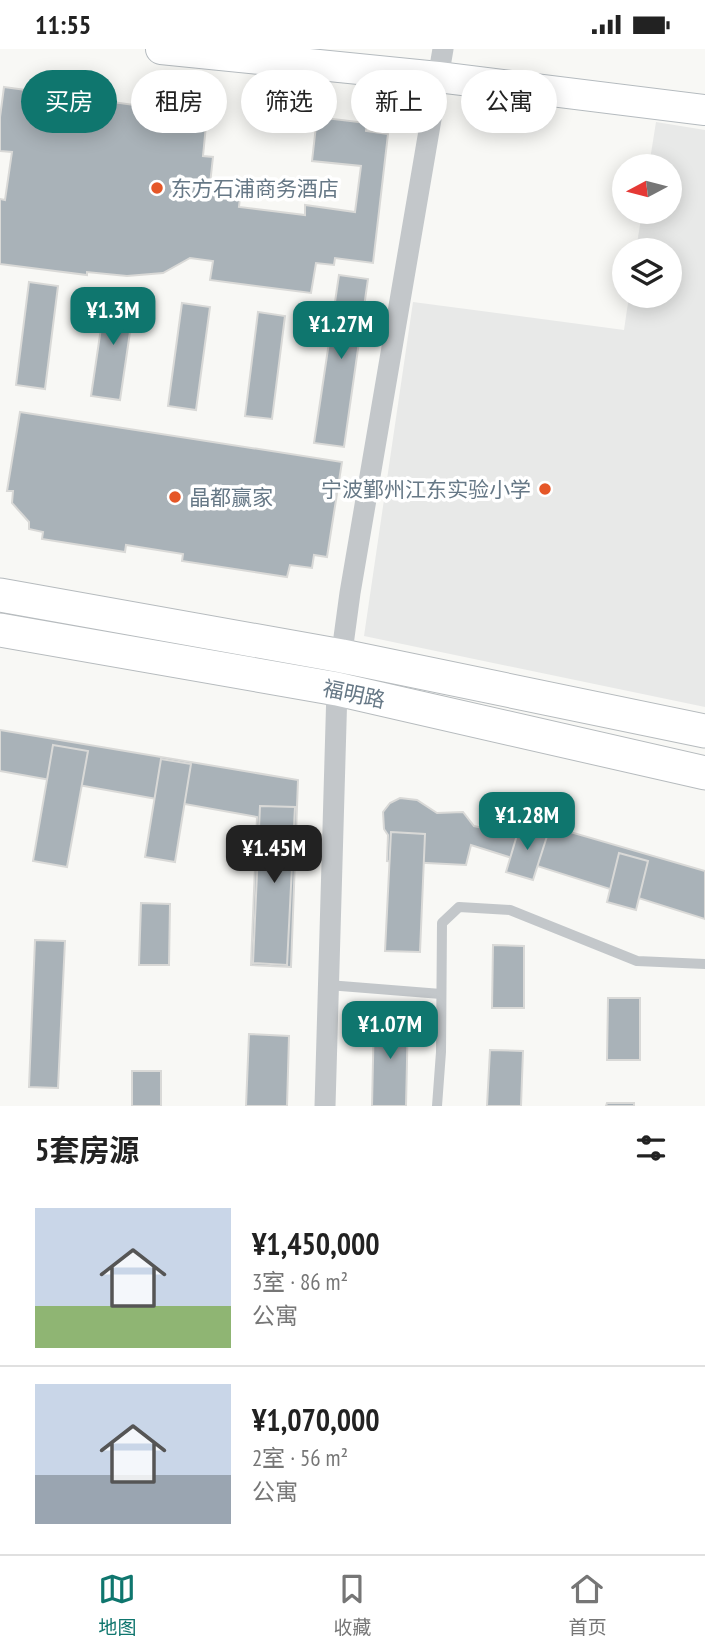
<!DOCTYPE html>
<html lang="zh">
<meta charset="utf-8">
<style>
body{margin:0;font-family:"PT Sans Narrow","Noto Sans SC",sans-serif;background:#f6f6f6;color:#222;height:100vh;display:flex;flex-direction:column;font-size:26px;white-space:nowrap}
*{box-sizing:border-box;margin:0}
p{font-size:23px;color:#767676}
.icon{flex:none;width:38px;height:38px;fill:none;stroke:currentColor;stroke-width:2;stroke-linecap:round;stroke-linejoin:round}
.map{position:relative;height:1057px;overflow:hidden}
.details{display:flex;flex-direction:column;background:#fff;flex:1}
.details>*{flex:none}
.banner{position:absolute;left:21px;top:21px;width:663px;height:63px;display:flex;gap:14px}
.needle{width:46px;rotate:263deg}
.controls{position:absolute;left:612px;top:105px;display:grid;gap:14px}
.controls a{display:grid;place-items:center;width:70px;height:70px;border-radius:50%;background:#fff;box-shadow:0 4px 18px #0003;font-size:35px}
.price{position:absolute;translate:-50% -60px;padding:0 16px;border-radius:14px;background:#0f766e;color:#fff;font-size:23px;line-height:46px;filter:drop-shadow(0 2px 4px #0008)}
.price::after{content:'';position:absolute;left:50%;top:42px;width:21px;height:16px;margin-left:-10px;background:inherit;clip-path:polygon(0 0,100% 0,50% 100%)}
.price.selected{background:#222;color:#fff}
ul{padding:0;list-style:none}
li{display:flex;align-items:center;gap:21px;height:175px;padding:0 35px}
li+li{border-top:2px solid #e0e0e0}
li span{display:grid;place-items:center;flex:none;width:196px;height:140px;border-radius:0px;color:#555}
li>.icon{margin-inline-start:auto}
span .icon{width:84px;height:84px;fill:#fffc;stroke-width:1}
li b{font-size:30px}
h2{display:flex;justify-content:space-between;align-items:center;height:84px;padding:0 35px;font-size:30px}
.pill{padding:0 24px;border-radius:32px;background:#fff;box-shadow:0 4px 18px #0003;font-size:24px;line-height:63px}
.pill.selected{background:#0f766e;color:#fff}
.status{display:flex;justify-content:space-between;align-items:center;height:49px;padding:0 35px;background:#fff;direction:ltr}
.status svg{height:19px;fill:currentColor}
.menu{display:flex;justify-content:space-around;align-items:center;height:98px;border-top:2px solid #e0e0e0;background:#fff;font-size:19px;color:#767676}
.menu a{display:grid;justify-items:center;gap:4px}
.menu .selected{color:#0f766e}
.map>svg:first-child{display:block}
.built{fill:#e8e9e8}
.building{fill:#a9b2b8;stroke:#d9d9d7;stroke-width:2}
.lines{fill:none;stroke-linecap:round;stroke-linejoin:round}
.secondary-casing{stroke:#b5bbbf;stroke-width:32}
.primary-casing{stroke:#b6bbbe;stroke-width:35}
.lane{stroke:#c3c7ca;stroke-width:10}
.street{stroke:#c3c7ca;stroke-width:21}
.secondary{stroke:#fff;stroke-width:30}
.primary{stroke:#fff;stroke-width:33}
.poi-dot{fill:#e55627;stroke:#fff;stroke-width:2.5}
.labels{text-anchor:middle;dominant-baseline:central;stroke-width:7;stroke-linejoin:round;paint-order:stroke}
.poi-label{font-size:21px;fill:#667886;stroke:#fff;text-anchor:start}
.street-label{font-size:21px;fill:#667886;stroke:#fff}
</style>
<div class="status"><b>11:55</b><svg viewBox="0 0 49 12"><path d="M0 12V9h3v3zM5 12V6h3v6zM10 12V3h3v9zM15 12V0h3v12zM26 1h20v11H26zM47 4h2v5h-2z"/></svg></div>
<div class="map">
<svg width="705" height="1057" viewBox="0 0 705 1057">
<rect width="100%" height="100%" fill="#f8f8f5"/>
<!-- built -->
<path class="built" d="M656 73 705 81V658L364 587 413 253 624 281 629 247H670V201H636L642 163H670V117H649Z"/>
<!-- building -->
<g class="building">
<path d="M4 38 207 66 203 107 213 108 209 144 240 148 239 158 305 166V156L355 163 361 117 312 112 317 68 367 74 366 82 388 85 373 214 335 209 334 216 316 214 311 244 210 231 213 212 190 209 163 224 127 227 87 223V226L0 215V150L5 151 12 103 0 102V68Z"/>
<path d="M339 226 368 230 344 398 314 394Z"/>
<path d="M29 233 58 237 45 340 16 336Z"/>
<path d="M106 245 135 249 120 351 91 347Z"/>
<path d="M182 254 210 258 196 361 168 357Z"/>
<path d="M258 263 285 267 272 370 245 367Z"/>
<path d="M20 363 342 413 327 508 314 506 312 519 290 516 287 528 182 512 183 505 126 496 125 503 42 490 43 483 29 480V473L12 454 13 442H7Z"/>
<path d="M0 681 298 731 291 918 251 916 257 768 0 722Z"/>
<path d="M53 696 88 702 67 818 33 812Z"/>
<path d="M161 710 191 715 175 813 145 808Z"/>
<path d="M400 749 417 751 437 764 463 763 474 777 502 783 508 765 705 822V870L471 796 466 816 387 812 388 786 384 780 383 763 390 754Z"/>
<path d="M260 757 295 758 287 916 253 914Z"/>
<path d="M520 776 548 784 533 831 506 823Z"/>
<path d="M391 783 425 785 420 903 385 902Z"/>
<path d="M619 804 648 812 636 861 607 853Z"/>
<path d="M141 854 170 855 169 916H139Z"/>
<path d="M35 891 65 892 58 1039 29 1038Z"/>
<path d="M493 896 524 897V959H492Z"/>
<path d="M608 949H640V1011H607Z"/>
<path d="M374 967 408 968 406 1057H372Z"/>
<path d="M249 985 289 987 287 1057H246Z"/>
<path d="M490 1001 523 1002 521 1057H487Z"/>
<rect x="132" y="1022" width="29" height="35"/>
<path d="M607 1054H634V1057H606Z"/>
</g>
<g class="lines">
<defs>
<path id="secondary" d="M161 0 438 28 705 61"/>
<g id="primary">
<path d="M0 546 342 607 705 682"/>
<path d="M0 581 337 640 705 724"/>
</g>
</defs>
<!-- secondary casing -->
<use href="#secondary" class="secondary-casing"/>
<!-- primary casing -->
<use href="#primary" class="primary-casing"/>
<!-- lane -->
<g class="lane">
<path d="M328 936 441 945"/>
<path d="M437 1057 441 1003 442 874 459 858 510 861 637 912 705 915"/>
</g>
<!-- street -->
<path class="street" d="M325 1057 337 640 350 544 443 0"/>
<!-- secondary -->
<use href="#secondary" class="secondary"/>
<!-- primary -->
<use href="#primary" class="primary"/>
</g>
<!-- markers -->
<g class="poi-dot">
<circle cx="157" cy="139" r="7"/>
<circle cx="545" cy="440" r="7"/>
<circle cx="175" cy="448" r="7"/>
</g>
<g class="labels">
<!-- poi labels -->
<g class="poi-label">
<text x="171" y="139">东方石浦商务酒店</text>
<text x="531" y="440" text-anchor="end">宁波鄞州江东实验小学</text>
<text x="189" y="448">晶都赢家</text>
</g>
<!-- street labels -->
<g class="street-label">
<text transform="translate(354 645) rotate(12)">福明路</text>
</g>
</g>
</svg>
<div class="controls">
<a><svg class="needle" viewBox="-14 -14 28 28"><path d="M0-13l5 13h-10z" fill="#e53935"/><path d="M0 13l5-13h-10z" fill="#767676"/></svg></a>
<a><svg class="icon" aria-label="layers" viewBox="0 0 24 24"><path d="M12 4l9 5-9 5-9-5zM3 14l9 5 9-5"/></svg></a>
</div>
<b class="price" style="left:113px;top:298px">¥1.3M</b>
<b class="price" style="left:341px;top:312px">¥1.27M</b>
<b class="price" style="left:527px;top:803px">¥1.28M</b>
<b class="price selected" style="left:274px;top:836px">¥1.45M</b>
<b class="price" style="left:390px;top:1012px">¥1.07M</b>
<div class="banner">
<a class="pill selected">买房</a>
<a class="pill">租房</a>
<a class="pill">筛选</a>
<a class="pill">新上</a>
<a class="pill">公寓</a>
</div>
</div>
<section class="details">
<h2>5套房源<svg class="icon" aria-label="filters" viewBox="0 0 24 24"><path d="M4 7h16M4 17h16"/><circle cx="9" cy="7" r="2"/><circle cx="15" cy="17" r="2"/></svg></h2>
<ul>
<li><span style="background:linear-gradient(#c9d6e8 70%,#8fb573 0)"><svg class="icon" aria-label="home" viewBox="0 0 24 24"><path d="M3 11l9-7 9 7M6 9v11h12V9"/></svg></span><div><b>¥1,450,000</b><p>3室 · 86 m²</p><p>公寓</p></div></li>
<li><span style="background:linear-gradient(#c9d6e8 65%,#9aa5b1 0)"><svg class="icon" aria-label="home" viewBox="0 0 24 24"><path d="M3 11l9-7 9 7M6 9v11h12V9"/></svg></span><div><b>¥1,070,000</b><p>2室 · 56 m²</p><p>公寓</p></div></li>
</ul>
</section>
<nav class="menu">
<a class="selected"><svg class="icon" aria-label="map" viewBox="0 0 24 24"><path d="M3 6l6-2 6 2 6-2v14l-6 2-6-2-6 2zM9 4v14M15 6v14"/></svg>地图</a>
<a><svg class="icon" aria-label="saved" viewBox="0 0 24 24"><path d="M7 4h10v16l-5-4-5 4z"/></svg>收藏</a>
<a><svg class="icon" aria-label="home" viewBox="0 0 24 24"><path d="M3 11l9-7 9 7M6 9v11h12V9"/></svg>首页</a>
</nav>
